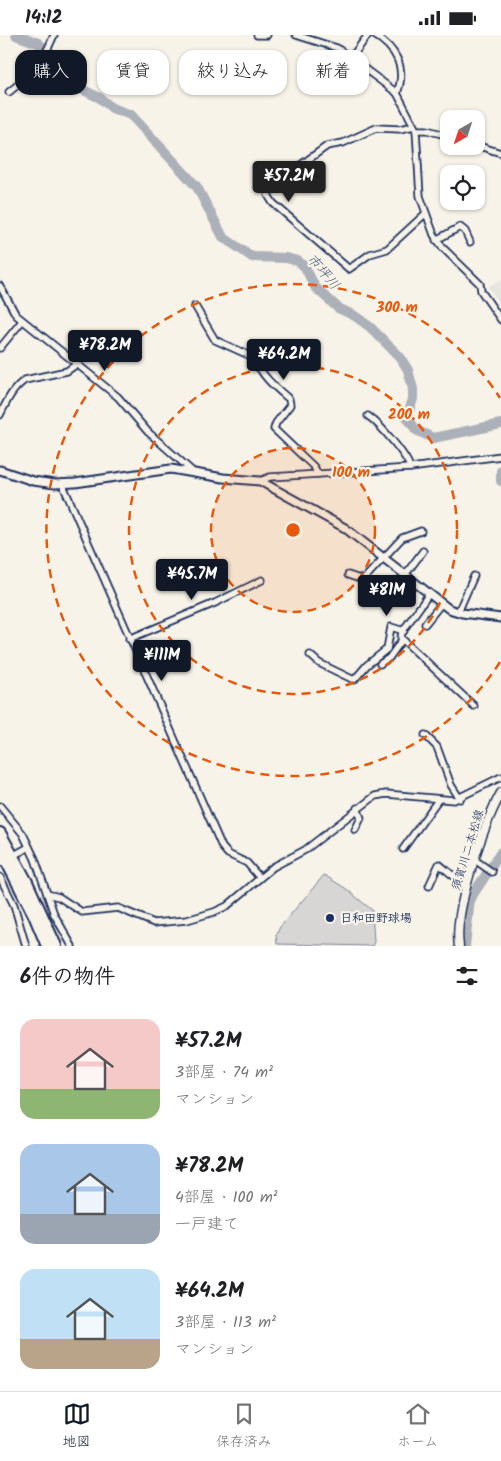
<!DOCTYPE html>
<html lang="ja">
<meta charset="utf-8">
<style>
body{margin:0;font-family:Kalam,"Klee One",sans-serif;background:#f2f2f2;color:#202124;height:100vh;display:flex;flex-direction:column;font-size:19px;white-space:nowrap}
*{box-sizing:border-box;margin:0}
p{font-size:16px;color:#757577}
.icon{flex:none;width:28px;height:28px;fill:none;stroke:currentColor;stroke-width:2;stroke-linecap:round;stroke-linejoin:round}
.map{position:relative;height:911px;overflow:hidden}
.sheet{display:flex;flex-direction:column;background:#fff;flex:1}
.sheet>*{flex:none}
.top-card{position:absolute;left:15px;top:15px;width:471px;height:45px;display:flex;gap:10px}
.needle{width:32px;rotate:219deg}
.tools{position:absolute;left:440px;top:75px;display:grid;gap:10px}
.tools a{display:grid;place-items:center;width:45px;height:45px;border-radius:10px;background:#fff;box-shadow:0 1px 4px #0004;font-size:25px}
.price{position:absolute;translate:-50% -42px;padding:0 11px;border-radius:5px;background:#111827;color:#fff;font-size:16px;line-height:32px;filter:drop-shadow(0 1px 2px #0008)}
.price::after{content:'';position:absolute;left:50%;top:30px;width:15px;height:11px;margin-left:-8px;background:inherit;clip-path:polygon(0 0,100% 0,50% 100%)}
.price.current{background:#222;color:#fff}
ul{padding:0;list-style:none}
li{display:flex;align-items:center;gap:15px;height:125px;padding:0 20px}
li span{display:grid;place-items:center;flex:none;width:140px;height:100px;border-radius:15px;color:#555}
li>.icon{margin-inline-start:auto}
span .icon{width:60px;height:60px;fill:#fffc;stroke-width:1}
li b{font-size:21px}
h2{display:flex;justify-content:space-between;align-items:center;height:60px;padding:0 20px;font-size:21px}
.pill{padding:0 18px;border-radius:15px;background:#fff;box-shadow:0 1px 4px #0004;font-size:18px;line-height:45px}
.pill.current{background:#111827;color:#fff}
.status{display:flex;justify-content:space-between;align-items:center;height:35px;padding:0 25px;background:#fff;direction:ltr}
.status svg{height:14px;fill:currentColor}
.menu{display:flex;justify-content:space-around;align-items:center;height:70px;border-top:1px solid #e0e0e0;background:#fff;font-size:14px;color:#757577}
.menu a{display:grid;justify-items:center;gap:2px}
.menu .current{color:#111827}
.map>svg:first-child{display:block}
.built{fill:#e6e5de}
.green{fill:#d7d6d4;stroke:#798299}
.lines{fill:none;stroke-linecap:round;stroke-linejoin:round}
.river{stroke:#acb0b9;stroke-width:10}
.minor-casing{stroke:#1b2f5e;stroke-width:9}
.tertiary-casing{stroke:#1b2f5e;stroke-width:11}
.secondary-casing{stroke:#1b2f5e;stroke-width:11}
.motorway-casing{stroke:#1b2f5e;stroke-width:14}
.minor{stroke:#f7f3e8;stroke-width:5.5}
.tertiary{stroke:#f7f3e8;stroke-width:7}
.secondary{stroke:#f7f3e8;stroke-width:8}
.motorway{stroke:#f7f3e8;stroke-width:10}
.ring{fill:none;stroke:#e8590c;stroke-width:2.5;stroke-dasharray:9 6}
.poi-dot{fill:#1b2f5e;stroke:#f7f3e8;stroke-width:2}
.labels{text-anchor:middle;dominant-baseline:central;stroke-width:4.5;stroke-linejoin:round;paint-order:stroke}
.street-label{font-size:12px;fill:#1b2f5e;stroke:#f7f3e8}
.poi-label{font-size:12px;font-weight:bold;fill:#1b2f5e;stroke:#f7f3e8;text-anchor:start}
.water-label{font-size:14px;font-style:italic;fill:#465679;stroke:#f7f3e8}
.centre{fill:#e8590c;stroke:#f7f3e8;stroke-width:2.5}
.ring-label{font-size:15px;text-anchor:middle;font-weight:bold;fill:#e8590c;stroke:#f7f3e8;stroke-width:4.5;stroke-linejoin:round;paint-order:stroke}
</style>
<div class="status"><b>14:12</b><svg viewBox="0 0 49 12"><path d="M0 12V9h3v3zM5 12V6h3v6zM10 12V3h3v9zM15 12V0h3v12zM26 1h20v11H26zM47 4h2v5h-2z"/></svg></div>
<div class="map">
<svg width="501" height="911" viewBox="0 0 501 911">
<rect width="100%" height="100%" fill="#f7f3e8"/>
<filter id="ink" filterUnits="userSpaceOnUse"><feTurbulence type="fractalNoise" baseFrequency=".02" numOctaves="2"/><feDisplacementMap in="SourceGraphic" scale="10" xChannelSelector="R" yChannelSelector="G"/><feConvolveMatrix kernelMatrix="1 2 1 2 8 2 1 2 1" color-interpolation-filters="sRGB"/></filter>
<g filter="url(#ink)">
<!-- built -->
<path class="built" d="M501 244V271L488 252Z"/>
<!-- green -->
<path class="green" d="M324 840 345 853 372 875 374 907 372 911 277 909 276 900 280 892Z"/>
<g class="lines">
<!-- river -->
<g class="river">
<path d="M16 0 38 8 50 18 63 41 77 52 100 63 112 73 131 80 197 152 223 202 252 222 286 223 298 226 305 232 315 252 338 273 355 281 370 292 400 322 408 335 413 354V364L407 382 416 395 433 403 501 389"/>
<path d="M501 436V446"/>
<path d="M465 911 470 864 501 817"/>
</g>
<defs>
<g id="minor">
<path d="M257 0H267"/>
<path d="M296 0 337 13 397 58 416 95 420 161 434 200 443 213 480 249 481 256 501 285"/>
<path d="M374 0C396 13 407 33 397 58"/>
<path d="M351 23 368 0"/>
<path d="M9 57C35 36 41 31 54 0"/>
<path d="M414 91 400 94 376 93 343 108 327 111 280 145 270 155 268 160 273 168 349 234 370 219 387 214 425 179"/>
<path d="M416 95H427L449 101"/>
<path d="M476 110 501 118"/>
<path d="M436 205 460 192 465 196 470 207"/>
<path d="M0 251 16 280 118 362 148 397 192 436"/>
<path d="M195 271 215 305 255 323C261 341 275 352 289 364L290 370 276 388 274 394 314 432 318 439"/>
<path d="M0 313 22 286"/>
<path d="M0 380C7 366 12 354 25 345L67 336 77 329"/>
<path d="M368 381C379 388 408 422 410 433"/>
<path d="M260 446 270 442 304 440 410 433 501 421"/>
<path d="M62 448 222 812 228 819 247 828 259 842"/>
<path d="M348 540 363 545 402 503 421 496"/>
<path d="M405 540 423 516"/>
<path d="M429 559 402 597 401 603 474 671"/>
<path d="M458 577 474 541"/>
<path d="M425 589 441 569"/>
<path d="M129 604 215 568 262 545"/>
<path d="M310 620 319 628 354 645 367 630 387 614 391 592 404 596"/>
<path d="M380 629 389 623 402 605"/>
<path d="M425 700 437 712 451 750 460 764"/>
<path d="M0 771 23 799 35 824 54 879 72 911"/>
<path d="M355 795 361 783 357 773"/>
<path d="M403 814 438 765"/>
<path d="M18 818 29 812"/>
<path d="M475 825 492 837"/>
<path d="M0 828 1 827"/>
<path d="M0 842 14 870 26 911"/>
<path d="M429 851 439 829 467 852"/>
<path d="M47 859 59 862 82 877 118 873 154 888 187 885 214 877 227 871 273 832 305 815 375 761 386 759 454 765 501 742"/>
</g>
<path id="tertiary" d="M0 435 33 446 55 449 75 448 171 434 223 443 260 446 345 493 449 574 462 578 501 583"/>
<path id="secondary" d="M459 911C453 876 484 789 501 758"/>
<g id="motorway">
<path d="M0 798 27 847 56 911"/>
<path d="M0 814 34 880 47 911"/>
</g>
</defs>
<!-- minor casing -->
<use href="#minor" class="minor-casing"/>
<!-- tertiary casing -->
<use href="#tertiary" class="tertiary-casing"/>
<!-- secondary casing -->
<use href="#secondary" class="secondary-casing"/>
<!-- motorway casing -->
<use href="#motorway" class="motorway-casing"/>
<!-- minor -->
<use href="#minor" class="minor"/>
<!-- tertiary -->
<use href="#tertiary" class="tertiary"/>
<!-- secondary -->
<use href="#secondary" class="secondary"/>
<!-- motorway -->
<use href="#motorway" class="motorway"/>
</g>
</g>
<!-- distance rings -->
<circle cx="293" cy="495" r="82" fill="#e8590c" fill-opacity=".12"/>
<g class="ring">
<circle cx="293" cy="495" r="82"/>
<circle cx="293" cy="495" r="164"/>
<path d="M500 627A246 246 0 1 1 500 363"/>
</g>
<!-- markers -->
<circle class="poi-dot" cx="330" cy="883" r="5"/>
<g class="labels">
<!-- street labels -->
<g class="street-label">
<text transform="translate(468 815) rotate(-73)">須賀川二本松線</text>
</g>
<!-- poi labels -->
<g class="poi-label">
<text x="340" y="883">日和田野球場</text>
</g>
<!-- water labels -->
<g class="water-label">
<text transform="translate(323 237) rotate(49)">市坪川</text>
</g>
</g>
<circle cx="293" cy="495" r="8" class="centre"/>
<g class="ring-label">
<text x="397" y="277">300 m</text>
<text x="409" y="384">200 m</text>
<text x="351" y="442">100 m</text>
</g>
</svg>
<div class="tools">
<a><svg class="needle" viewBox="-14 -14 28 28"><path d="M0-13l5 13h-10z" fill="#e53935"/><path d="M0 13l5-13h-10z" fill="#757577"/></svg></a>
<a><svg class="icon" aria-label="locate" viewBox="0 0 24 24"><circle cx="12" cy="12" r="6"/><path d="M12 2v4M12 18v4M2 12h4M18 12h4"/></svg></a>
</div>
<b class="price current" style="left:289px;top:168px">¥57.2M</b>
<b class="price" style="left:105px;top:337px">¥78.2M</b>
<b class="price" style="left:284px;top:346px">¥64.2M</b>
<b class="price" style="left:192px;top:566px">¥45.7M</b>
<b class="price" style="left:387px;top:582px">¥81M</b>
<b class="price" style="left:162px;top:647px">¥111M</b>
<div class="top-card">
<a class="pill current">購入</a>
<a class="pill">賃貸</a>
<a class="pill">絞り込み</a>
<a class="pill">新着</a>
</div>
</div>
<section class="sheet">
<h2>6件の物件<svg class="icon" aria-label="filters" viewBox="0 0 24 24"><path d="M4 7h16M4 17h16"/><circle cx="9" cy="7" r="2"/><circle cx="15" cy="17" r="2"/></svg></h2>
<ul>
<li><span style="background:linear-gradient(#f6c9c9 70%,#8fb573 0)"><svg class="icon" aria-label="home" viewBox="0 0 24 24"><path d="M3 11l9-7 9 7M6 9v11h12V9"/></svg></span><div><b>¥57.2M</b><p>3部屋 · 74 m²</p><p>マンション</p></div></li>
<li><span style="background:linear-gradient(#a9c7e8 70%,#9aa5b1 0)"><svg class="icon" aria-label="home" viewBox="0 0 24 24"><path d="M3 11l9-7 9 7M6 9v11h12V9"/></svg></span><div><b>¥78.2M</b><p>4部屋 · 100 m²</p><p>一戸建て</p></div></li>
<li><span style="background:linear-gradient(#bfe0f5 70%,#b9a48a 0)"><svg class="icon" aria-label="home" viewBox="0 0 24 24"><path d="M3 11l9-7 9 7M6 9v11h12V9"/></svg></span><div><b>¥64.2M</b><p>3部屋 · 113 m²</p><p>マンション</p></div></li>
</ul>
</section>
<nav class="menu">
<a class="current"><svg class="icon" aria-label="map" viewBox="0 0 24 24"><path d="M3 6l6-2 6 2 6-2v14l-6 2-6-2-6 2zM9 4v14M15 6v14"/></svg>地図</a>
<a><svg class="icon" aria-label="saved" viewBox="0 0 24 24"><path d="M7 4h10v16l-5-4-5 4z"/></svg>保存済み</a>
<a><svg class="icon" aria-label="home" viewBox="0 0 24 24"><path d="M3 11l9-7 9 7M6 9v11h12V9"/></svg>ホーム</a>
</nav>
